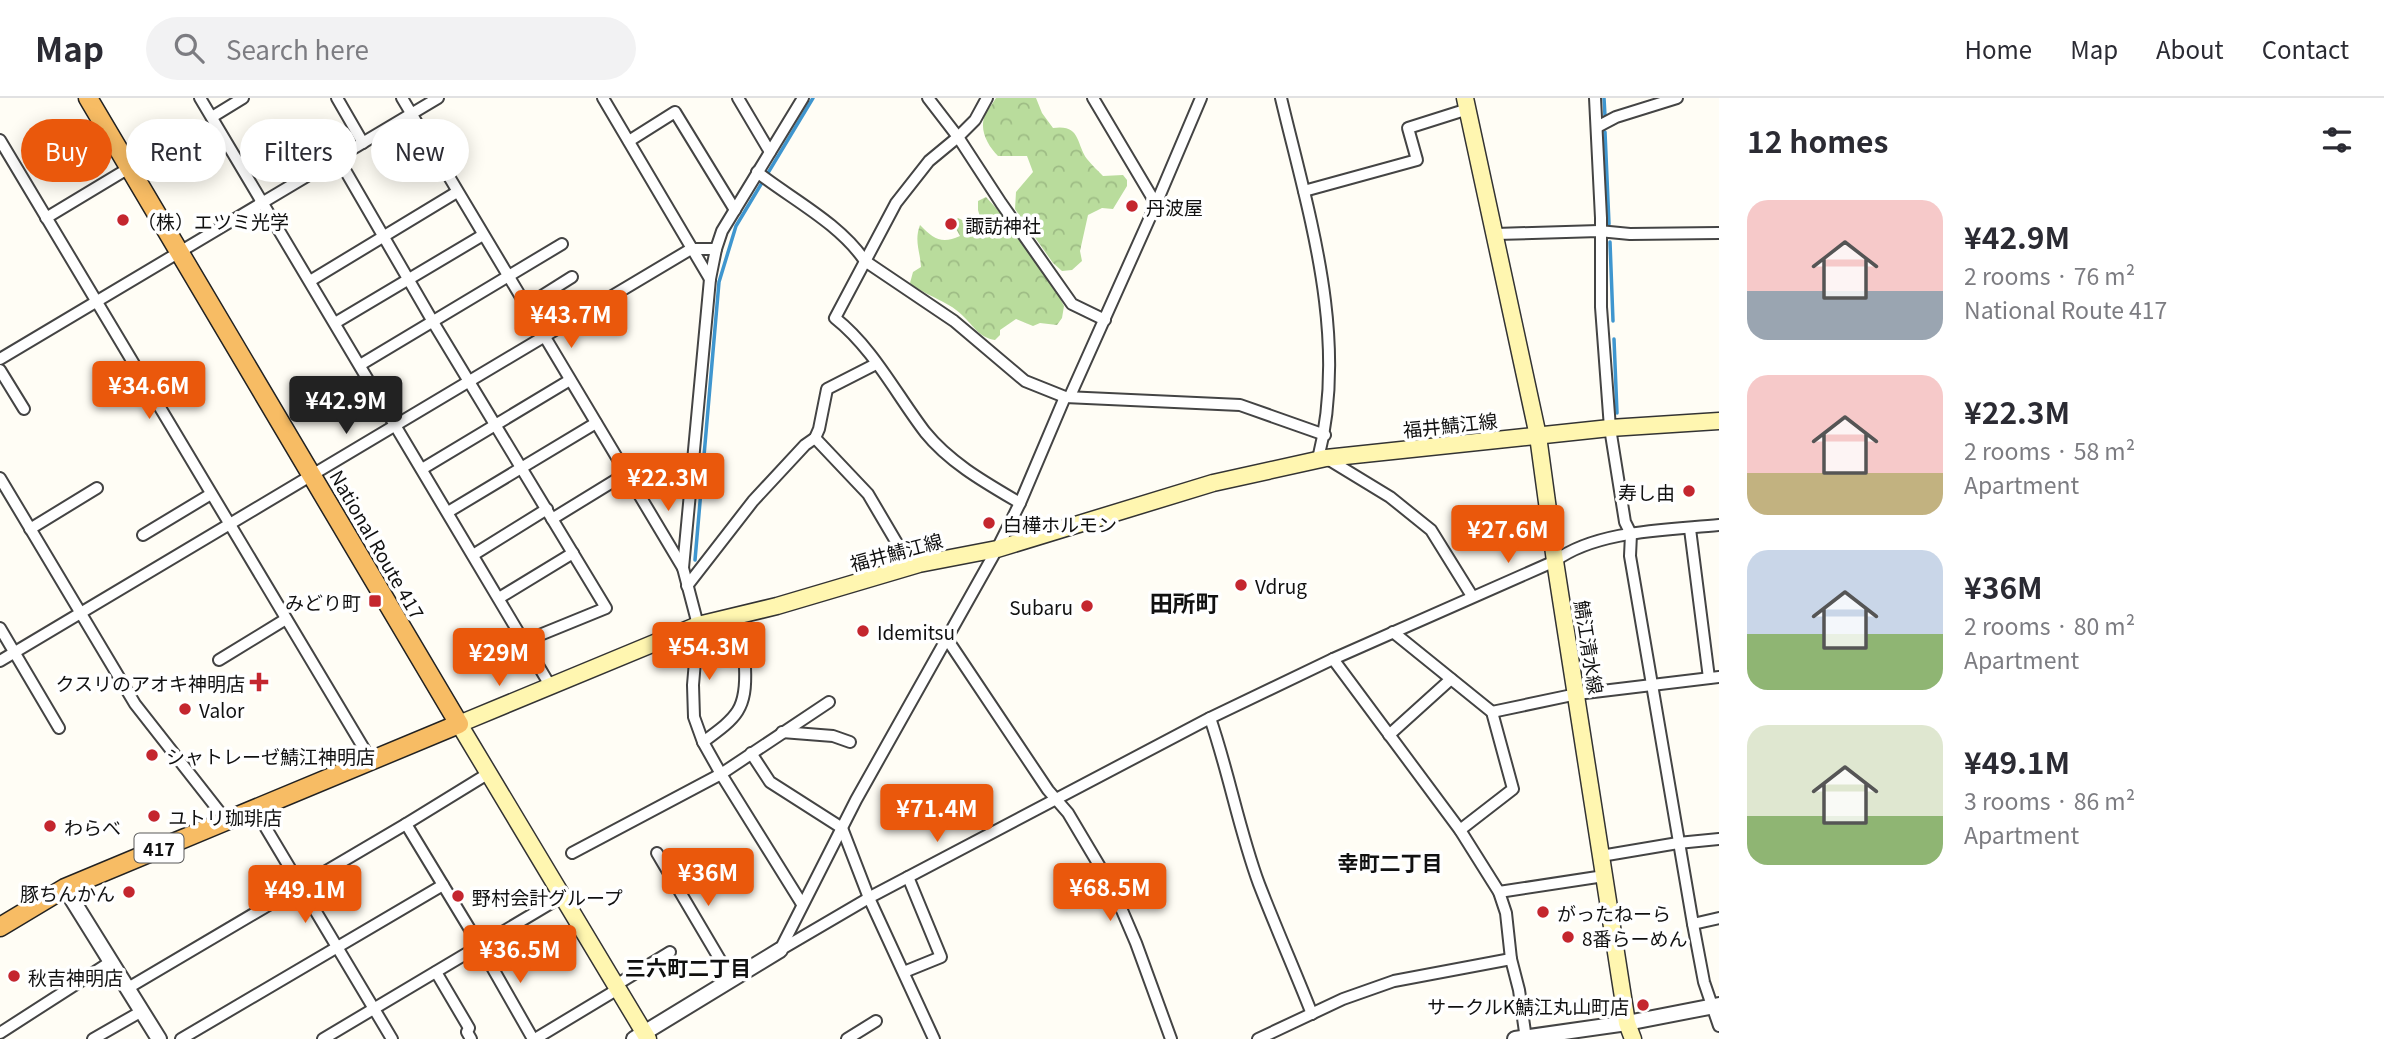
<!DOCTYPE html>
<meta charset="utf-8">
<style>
body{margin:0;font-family:Georgia,"Noto Sans JP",serif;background:#f2f2f3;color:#2b2b33;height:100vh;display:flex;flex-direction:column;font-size:26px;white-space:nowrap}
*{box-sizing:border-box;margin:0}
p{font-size:23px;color:#7c7c81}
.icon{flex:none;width:38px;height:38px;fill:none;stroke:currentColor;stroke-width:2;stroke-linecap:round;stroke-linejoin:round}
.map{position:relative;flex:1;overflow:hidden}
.side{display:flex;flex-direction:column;background:#fff;width:665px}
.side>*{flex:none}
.banner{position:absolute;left:21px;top:21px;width:665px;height:63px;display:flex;gap:14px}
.price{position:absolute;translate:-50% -60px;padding:0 16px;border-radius:7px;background:#ea580c;color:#fff;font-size:23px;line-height:46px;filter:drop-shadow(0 2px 4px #0008)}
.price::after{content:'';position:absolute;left:50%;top:42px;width:21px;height:16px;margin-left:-10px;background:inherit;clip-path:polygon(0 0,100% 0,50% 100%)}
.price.active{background:#222;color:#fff}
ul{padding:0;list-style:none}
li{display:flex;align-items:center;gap:21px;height:175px;padding:0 28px}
li span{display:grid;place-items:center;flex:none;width:196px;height:140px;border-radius:21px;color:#555}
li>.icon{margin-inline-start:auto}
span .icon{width:84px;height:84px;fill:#fffc;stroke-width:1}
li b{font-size:30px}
h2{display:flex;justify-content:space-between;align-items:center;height:84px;padding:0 28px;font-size:30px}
.chip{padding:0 24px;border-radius:32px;background:#fff;box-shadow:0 4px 18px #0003;font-size:24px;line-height:63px}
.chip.active{background:#ea580c;color:#fff}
header{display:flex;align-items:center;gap:42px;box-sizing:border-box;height:98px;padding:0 35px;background:#fff;border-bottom:2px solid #e1e1e2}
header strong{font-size:33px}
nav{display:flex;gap:38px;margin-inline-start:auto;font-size:24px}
.search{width:490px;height:63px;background:#f2f2f3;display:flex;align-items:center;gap:18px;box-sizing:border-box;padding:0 24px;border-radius:38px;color:#7c7c81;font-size:26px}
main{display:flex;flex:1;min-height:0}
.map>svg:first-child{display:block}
.forest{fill:url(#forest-crowns)}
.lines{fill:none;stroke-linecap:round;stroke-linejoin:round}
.stream{stroke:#3f96cf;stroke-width:3.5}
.minor-casing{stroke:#444;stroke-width:14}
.tertiary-casing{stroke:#444;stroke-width:18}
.secondary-casing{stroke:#333;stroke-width:19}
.trunk-casing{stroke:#222;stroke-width:21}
.minor{stroke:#fff;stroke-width:10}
.tertiary{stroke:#fff;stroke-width:14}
.secondary{stroke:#fff6b0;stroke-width:16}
.trunk{stroke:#f7bc64;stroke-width:18}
.poi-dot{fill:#c4262e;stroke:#fff;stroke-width:2.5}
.labels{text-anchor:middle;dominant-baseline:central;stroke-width:7;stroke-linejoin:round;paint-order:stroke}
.shield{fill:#fff;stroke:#585858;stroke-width:2}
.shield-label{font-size:18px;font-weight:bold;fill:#111}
.poi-label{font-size:19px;fill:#111;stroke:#fff;text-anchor:start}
.street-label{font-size:19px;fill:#111;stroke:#fff}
.neighbourhood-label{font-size:21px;font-weight:bold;fill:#111;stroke:#fff}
.quarter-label{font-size:23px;font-weight:bold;fill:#111;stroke:#fff}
</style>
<header>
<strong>Map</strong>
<div class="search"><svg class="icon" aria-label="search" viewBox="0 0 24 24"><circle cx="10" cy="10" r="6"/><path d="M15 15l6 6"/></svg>Search here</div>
<nav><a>Home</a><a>Map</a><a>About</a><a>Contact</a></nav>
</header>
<main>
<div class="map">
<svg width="1719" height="941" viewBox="0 0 1719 941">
<defs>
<pattern id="forest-crowns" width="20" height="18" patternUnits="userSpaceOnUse" patternTransform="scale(1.75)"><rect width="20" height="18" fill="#b9dc9c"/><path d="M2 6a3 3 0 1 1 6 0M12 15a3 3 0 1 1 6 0" fill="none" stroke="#9ebc85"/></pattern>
</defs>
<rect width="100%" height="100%" fill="#fffdf5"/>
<!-- forest -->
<g class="forest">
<path d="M996 0H1036L1042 15 1053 30C1081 26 1076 46 1087 61 1092 67 1098 73 1103 78L1123 77 1127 82V88L1113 111 1102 110 1088 117 1080 153 1082 163 1072 172 1062 173 1053 165 1015 111 1016 94 1033 74 1027 58H998C987 47 978 30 986 15 989 10 993 5 996 0Z"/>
<path d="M986 99 1015 131 1053 187 1064 208 1062 220 1057 227 1040 225 1033 228 1016 221 1000 232V237L995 242C979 239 976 231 965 220 950 203 927 199 910 185L913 174 921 169C920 152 914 143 920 127 933 140 941 147 960 138L953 125 958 120 984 133 978 112V103Z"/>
</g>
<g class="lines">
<!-- stream -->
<g class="stream">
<path d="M1604 0 1605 18"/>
<path d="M1605 34 1609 126"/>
<path d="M1610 144 1613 223"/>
<path d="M1614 241 1617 315"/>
<path d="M695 462 719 184 736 128 813 0"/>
</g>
<defs>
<g id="minor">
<path d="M200 0 551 589"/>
<path d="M337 0 363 45"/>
<path d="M402 0 683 470"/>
<path d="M603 0 710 181"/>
<path d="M738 0 770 54"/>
<path d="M928 0 958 39 1001 105 1072 206 1105 222"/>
<path d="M987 0 975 22 958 39 929 63 896 105 835 220C873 250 896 296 925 334 950 365 986 385 1020 405"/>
<path d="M1093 0 1156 106"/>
<path d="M1281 0C1309 117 1349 240 1318 361"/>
<path d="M1595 0 1601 120V209L1610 330 1625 424 1631 436 1630 458 1693 826 1704 884 1719 928"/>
<path d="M212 19 243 0"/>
<path d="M1597 29 1616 19 1677 0"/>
<path d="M0 42 372 664"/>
<path d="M629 43 675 14 735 112"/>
<path d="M338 60 436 229 606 510 525 543"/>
<path d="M757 74C793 102 839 125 865 163L954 223 1025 283 1065 299 1240 307 1325 337"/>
<path d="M1304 93 1417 62 1408 30 1468 11"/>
<path d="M46 120 129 70"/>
<path d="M1496 136 1599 133 1630 136 1719 135"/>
<path d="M310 183 457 94"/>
<path d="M526 208 572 179"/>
<path d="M335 225 483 137"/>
<path d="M0 261 438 0"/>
<path d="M360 267 562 146"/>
<path d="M0 272 24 311"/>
<path d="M1070 298 1156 106 1201 0"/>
<path d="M815 340 868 396 911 469"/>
<path d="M1326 360 1390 399 1431 432 1472 498"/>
<path d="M422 371 570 282"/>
<path d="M0 380 135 606 226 722"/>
<path d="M448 414 596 325"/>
<path d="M552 421 627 375"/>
<path d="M30 431 97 390"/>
<path d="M1690 431 1709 580"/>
<path d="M143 437 211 396"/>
<path d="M473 457 547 411"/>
<path d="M687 488 753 403 805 347 815 340 819 331 827 291 876 266"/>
<path d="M499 500 573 455"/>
<path d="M0 530 59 630"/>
<path d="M1393 534 1492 614 1513 691 1460 732"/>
<path d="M947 541 1048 692 1068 715 1112 789 1136 845 1171 941"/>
<path d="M1333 561 1460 732 1499 794 1506 815 1511 861 1519 892 1526 941"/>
<path d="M219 562 286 521"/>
<path d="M0 563 691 151H716"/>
<path d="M1492 614 1577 596 1719 579"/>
<path d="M1210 620C1229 675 1239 732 1259 786 1276 830 1295 873 1312 916"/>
<path d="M782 634 833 638 850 644"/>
<path d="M1389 637 1451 581"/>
<path d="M703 644C737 619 747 612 745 569"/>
<path d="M751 655 770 684 842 730 869 800 934 941"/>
<path d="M254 710 392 941"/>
<path d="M406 726 480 848 533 941"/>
<path d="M572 755 721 676 829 604"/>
<path d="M657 755 732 882"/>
<path d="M1601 758 1678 745 1719 741"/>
<path d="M1499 794 1604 778"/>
<path d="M802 806 721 676 703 644 694 619 693 587 698 527 683 470 710 181 716 151 722 133 803 0"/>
<path d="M1693 826 1719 820"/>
<path d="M780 852 874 797 1210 620 1333 561 1555 463C1597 432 1668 432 1719 427"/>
<path d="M780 852 856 702 997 451 1020 405 1065 299"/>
<path d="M436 874 469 930 467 934 471 941"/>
<path d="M904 874 941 859 908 779"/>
<path d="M616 887 670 854"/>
<path d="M128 890 406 726 489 675"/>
<path d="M0 935 112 863"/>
<path d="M93 941 142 913"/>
<path d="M181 941 443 787"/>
<path d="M323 941 563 798"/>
<path d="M535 941 618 891"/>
<path d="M847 941 876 923"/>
<path d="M1258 941 1343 901 1394 883 1511 861"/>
</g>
<g id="tertiary">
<path d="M65 790 159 941"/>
<path d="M634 941 780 852"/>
<path d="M1515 941 1627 925 1719 907"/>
</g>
<g id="secondary">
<path d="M1465 0 1538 338 1555 463 1627 925 1633 941"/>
<path d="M648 941 459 626 698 527 777 508 919 466 997 451 1213 385 1326 360 1610 330 1719 323"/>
</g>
<path id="trunk" d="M0 829 65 790 459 626 88 0"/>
</defs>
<!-- minor casing -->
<use href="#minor" class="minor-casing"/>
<!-- tertiary casing -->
<use href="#tertiary" class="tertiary-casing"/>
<!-- secondary casing -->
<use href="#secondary" class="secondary-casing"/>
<!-- trunk casing -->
<use href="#trunk" class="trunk-casing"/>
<!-- minor -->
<use href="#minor" class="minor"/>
<!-- tertiary -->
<use href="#tertiary" class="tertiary"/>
<!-- secondary -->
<use href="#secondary" class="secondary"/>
<!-- trunk -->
<use href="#trunk" class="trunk"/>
</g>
<!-- markers -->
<g class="poi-dot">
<circle cx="1132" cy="108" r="7"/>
<circle cx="123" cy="122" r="7"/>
<circle cx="951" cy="126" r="7"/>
<circle cx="1689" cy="393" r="7"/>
<circle cx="989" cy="425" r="7"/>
<circle cx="1241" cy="487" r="7"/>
<rect x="368" y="496" width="14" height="14" rx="3.5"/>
<circle cx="1087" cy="508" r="7"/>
<circle cx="863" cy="533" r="7"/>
<path d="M255.5 573.5h7v7h7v7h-7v7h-7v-7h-7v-7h7z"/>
<circle cx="185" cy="611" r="7"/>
<circle cx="152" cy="657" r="7"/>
<circle cx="154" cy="718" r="7"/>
<circle cx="50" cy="728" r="7"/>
<circle cx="129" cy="794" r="7"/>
<circle cx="458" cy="798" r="7"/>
<circle cx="1543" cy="814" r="7"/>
<circle cx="1568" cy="839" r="7"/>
<circle cx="14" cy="878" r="7"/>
<circle cx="1643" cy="907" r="7"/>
</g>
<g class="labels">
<!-- shield labels -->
<rect class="shield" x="134.5" y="735.5" width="49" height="29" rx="5"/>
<g class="shield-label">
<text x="159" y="750">417</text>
</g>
<!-- poi labels -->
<g class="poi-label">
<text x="1146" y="108">丹波屋</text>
<text x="137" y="122">（株）エツミ光学</text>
<text x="965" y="126">諏訪神社</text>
<text x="1675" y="393" text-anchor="end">寿し由</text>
<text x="1003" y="425">白樺ホルモン</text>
<text x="1255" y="487">Vdrug</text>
<text x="361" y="503" text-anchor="end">みどり町</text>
<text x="1073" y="508" text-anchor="end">Subaru</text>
<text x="877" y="533">Idemitsu</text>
<text x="245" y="584" text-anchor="end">クスリのアオキ神明店</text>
<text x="199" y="611">Valor</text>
<text x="166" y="657">シャトレーゼ鯖江神明店</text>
<text x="168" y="718">ユトリ珈琲店</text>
<text x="64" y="728">わらべ</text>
<text x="115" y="794" text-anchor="end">豚ちんかん</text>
<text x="472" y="798">野村会計グループ</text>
<text x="1557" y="814">がったねーら</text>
<text x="1582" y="839">8番らーめん</text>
<text x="28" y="878">秋吉神明店</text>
<text x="1629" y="907" text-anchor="end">サークルK鯖江丸山町店</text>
</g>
<!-- street labels -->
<g class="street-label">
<text transform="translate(1450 326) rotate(-6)">福井鯖江線</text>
<text transform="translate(378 446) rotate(60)">National Route 417</text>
<text transform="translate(896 453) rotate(-15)">福井鯖江線</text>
<text transform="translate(1590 549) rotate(81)">鯖江清水線</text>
</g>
<!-- neighbourhood labels -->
<g class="neighbourhood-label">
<text x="1390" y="764">幸町二丁目</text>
<text x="688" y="869">三六町二丁目</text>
</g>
<!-- quarter labels -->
<g class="quarter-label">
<text x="1184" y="504">田所町</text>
</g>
</g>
</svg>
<b class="price" style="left:571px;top:252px">¥43.7M</b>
<b class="price" style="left:149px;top:323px">¥34.6M</b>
<b class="price active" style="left:346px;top:338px">¥42.9M</b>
<b class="price" style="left:668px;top:415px">¥22.3M</b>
<b class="price" style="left:1508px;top:467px">¥27.6M</b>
<b class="price" style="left:709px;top:584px">¥54.3M</b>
<b class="price" style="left:499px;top:590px">¥29M</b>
<b class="price" style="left:937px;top:746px">¥71.4M</b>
<b class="price" style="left:708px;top:810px">¥36M</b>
<b class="price" style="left:1110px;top:825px">¥68.5M</b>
<b class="price" style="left:305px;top:827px">¥49.1M</b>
<b class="price" style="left:520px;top:887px">¥36.5M</b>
<div class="banner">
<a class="chip active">Buy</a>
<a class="chip">Rent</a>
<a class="chip">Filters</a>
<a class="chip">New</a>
</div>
</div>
<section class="side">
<h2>12 homes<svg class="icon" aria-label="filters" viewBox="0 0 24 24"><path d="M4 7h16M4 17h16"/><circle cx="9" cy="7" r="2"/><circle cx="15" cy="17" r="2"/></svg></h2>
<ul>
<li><span style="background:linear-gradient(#f6c9c9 65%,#9aa5b1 0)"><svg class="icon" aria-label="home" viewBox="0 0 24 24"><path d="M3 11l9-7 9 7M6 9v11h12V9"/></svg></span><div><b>¥42.9M</b><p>2 rooms · 76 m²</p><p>National Route 417</p></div></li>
<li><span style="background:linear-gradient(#f6c9c9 70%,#c2b280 0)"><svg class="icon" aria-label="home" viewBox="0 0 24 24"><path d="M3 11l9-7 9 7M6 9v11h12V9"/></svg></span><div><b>¥22.3M</b><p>2 rooms · 58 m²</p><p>Apartment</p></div></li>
<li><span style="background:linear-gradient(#c9d6e8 60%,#8fb573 0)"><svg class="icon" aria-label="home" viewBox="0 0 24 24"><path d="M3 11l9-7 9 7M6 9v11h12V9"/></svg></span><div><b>¥36M</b><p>2 rooms · 80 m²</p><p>Apartment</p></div></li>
<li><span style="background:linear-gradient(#dfe7d0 65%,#8fb573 0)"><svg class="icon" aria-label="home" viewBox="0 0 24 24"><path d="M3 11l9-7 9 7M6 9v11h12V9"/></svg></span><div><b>¥49.1M</b><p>3 rooms · 86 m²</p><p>Apartment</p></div></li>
</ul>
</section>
</main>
